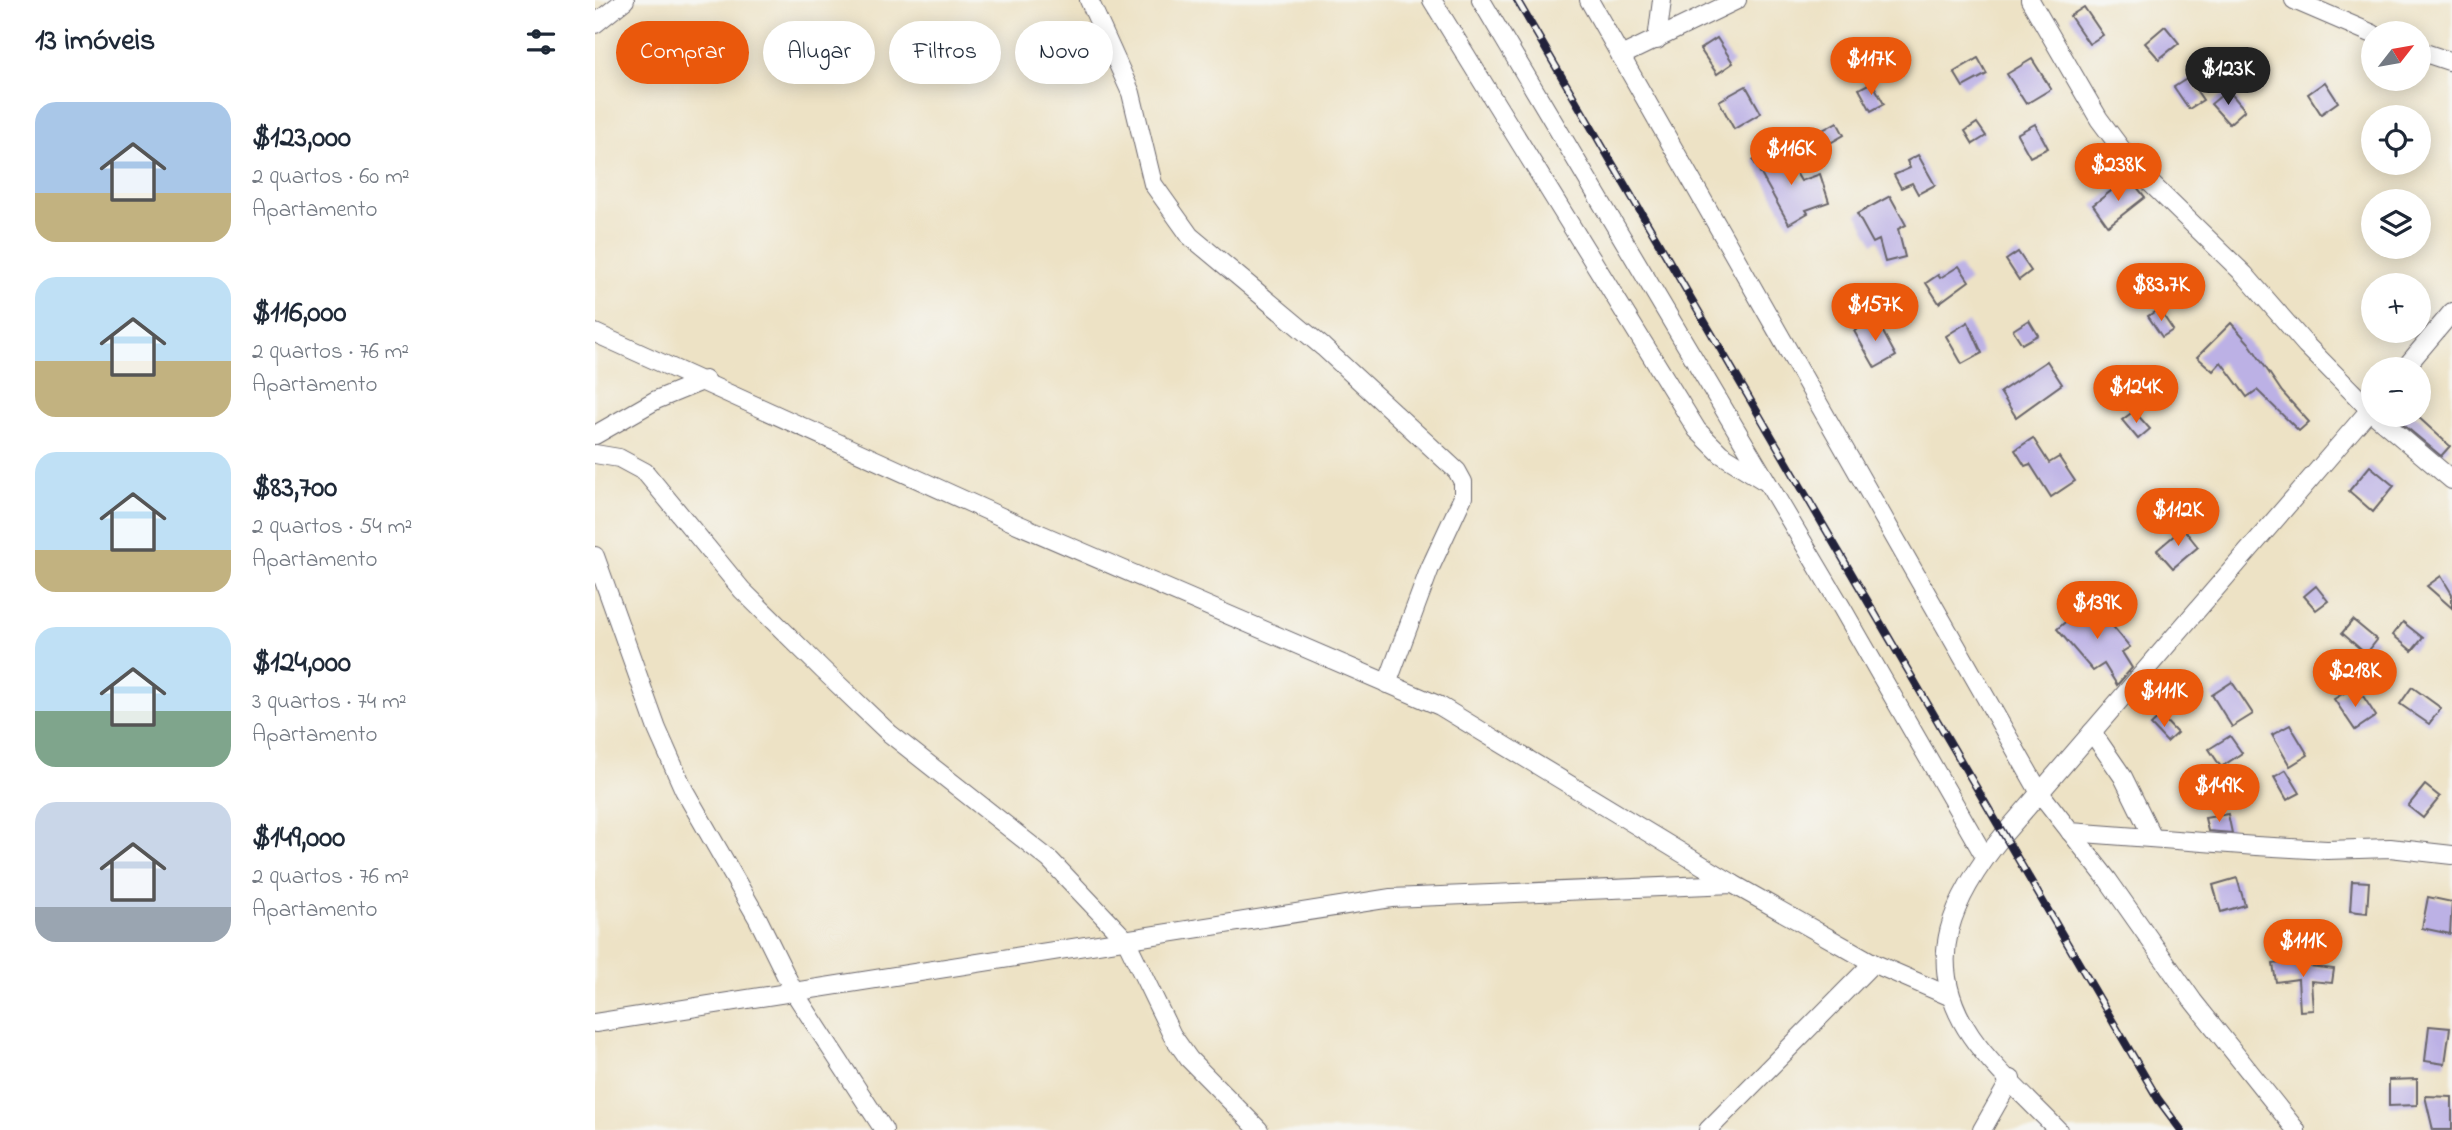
<!DOCTYPE html>
<html lang="pt">
<meta charset="utf-8">
<style>
body{margin:0;font-family:"Indie Flower",sans-serif;background:#f6f6f7;color:#1f2937;height:100vh;display:flex;flex-direction:column;font-size:26px;white-space:nowrap}
*{box-sizing:border-box;margin:0}
p{font-size:23px;color:#747a83}
.icon{flex:none;width:38px;height:38px;fill:none;stroke:currentColor;stroke-width:2;stroke-linecap:round;stroke-linejoin:round}
.map{position:relative;flex:1;overflow:hidden}
.side{display:flex;flex-direction:column;background:#fff;width:595px}
.side>*{flex:none}
.banner{position:absolute;left:21px;top:21px;width:665px;height:63px;display:flex;gap:14px}
.needle{width:46px;rotate:59deg}
.buttons{position:absolute;left:1766px;top:21px;display:grid;gap:14px}
.buttons a{display:grid;place-items:center;width:70px;height:70px;border-radius:50%;background:#fff;box-shadow:0 4px 18px #0003;font-size:35px}
.price{position:absolute;translate:-50% -60px;padding:0 16px;border-radius:24px;background:#ea580c;color:#fff;font-size:23px;line-height:46px;filter:drop-shadow(0 2px 4px #0008)}
.price::after{content:'';position:absolute;left:50%;top:42px;width:21px;height:16px;margin-left:-10px;background:inherit;clip-path:polygon(0 0,100% 0,50% 100%)}
.price.current{background:#222;color:#fff}
ul{padding:0;list-style:none}
li{display:flex;align-items:center;gap:21px;height:175px;padding:0 35px}
li span{display:grid;place-items:center;flex:none;width:196px;height:140px;border-radius:21px;color:#555}
li>.icon{margin-inline-start:auto}
span .icon{width:84px;height:84px;fill:#fffc;stroke-width:1}
li b{font-size:30px}
h2{display:flex;justify-content:space-between;align-items:center;height:84px;padding:0 35px;font-size:30px}
.chip{padding:0 24px;border-radius:32px;background:#fff;box-shadow:0 4px 18px #0003;font-size:24px;line-height:63px}
.chip.current{background:#ea580c;color:#fff}
main{display:flex;flex:1;min-height:0}
.map>svg:first-child{display:block}
.building{fill:#bcb1e5}
.lines{fill:none;stroke-linecap:round;stroke-linejoin:round}
.minor-casing{stroke:#69656b;stroke-width:20}
.minor{stroke:#fff;stroke-width:18}
.rail-casing{stroke:#22223b;stroke-width:8}
.rail{stroke:#f6f6f2;stroke-width:5;stroke-dasharray:16;stroke-linecap:butt}
</style>
<main>
<section class="side">
<h2>13 imóveis<svg class="icon" aria-label="filters" viewBox="0 0 24 24"><path d="M4 7h16M4 17h16"/><circle cx="9" cy="7" r="2"/><circle cx="15" cy="17" r="2"/></svg></h2>
<ul>
<li><span style="background:linear-gradient(#a9c7e8 65%,#c2b280 0)"><svg class="icon" aria-label="home" viewBox="0 0 24 24"><path d="M3 11l9-7 9 7M6 9v11h12V9"/></svg></span><div><b>$123,000</b><p>2 quartos · 60 m²</p><p>Apartamento</p></div></li>
<li><span style="background:linear-gradient(#bfe0f5 60%,#c2b280 0)"><svg class="icon" aria-label="home" viewBox="0 0 24 24"><path d="M3 11l9-7 9 7M6 9v11h12V9"/></svg></span><div><b>$116,000</b><p>2 quartos · 76 m²</p><p>Apartamento</p></div></li>
<li><span style="background:linear-gradient(#bfe0f5 70%,#c2b280 0)"><svg class="icon" aria-label="home" viewBox="0 0 24 24"><path d="M3 11l9-7 9 7M6 9v11h12V9"/></svg></span><div><b>$83,700</b><p>2 quartos · 54 m²</p><p>Apartamento</p></div></li>
<li><span style="background:linear-gradient(#bfe0f5 60%,#7fa58c 0)"><svg class="icon" aria-label="home" viewBox="0 0 24 24"><path d="M3 11l9-7 9 7M6 9v11h12V9"/></svg></span><div><b>$124,000</b><p>3 quartos · 74 m²</p><p>Apartamento</p></div></li>
<li><span style="background:linear-gradient(#c9d6e8 75%,#9aa5b1 0)"><svg class="icon" aria-label="home" viewBox="0 0 24 24"><path d="M3 11l9-7 9 7M6 9v11h12V9"/></svg></span><div><b>$149,000</b><p>2 quartos · 76 m²</p><p>Apartamento</p></div></li>
</ul>
</section>
<div class="map">
<svg width="1857" height="1130" viewBox="0 0 1857 1130">
<rect width="100%" height="100%" fill="#f6f6f2"/>
<filter id="ink" filterUnits="userSpaceOnUse"><feTurbulence type="fractalNoise" baseFrequency=".0143" numOctaves="2"/><feDisplacementMap in="SourceGraphic" scale="14" xChannelSelector="R" yChannelSelector="G"/><feConvolveMatrix kernelMatrix="1 2 1 2 8 2 1 2 1" color-interpolation-filters="sRGB"/></filter>
<filter id="wash" filterUnits="userSpaceOnUse"><feTurbulence type="fractalNoise" baseFrequency=".00686" numOctaves="4" result="noise"/><feDisplacementMap in="SourceGraphic" scale="28" xChannelSelector="R" yChannelSelector="G"/><feGaussianBlur stdDeviation="1.57" result="paint"/><feColorMatrix in="noise" values="0 0 0 0 0 0 0 0 0 0 0 0 0 0 0 0 0 1.4 0 .05"/><feComposite in="paint" operator="in"/></filter>
<g filter="url(#wash)">
<rect width="100%" height="100%" fill="#ede2c5"/>
<g id="blocks">
<!-- building -->
<g class="building">
<path d="M1489 7 1508 35 1494 44 1475 16Z"/>
<path d="M1570 26 1584 43 1564 59 1550 43Z"/>
<path d="M1122 38 1138 63 1122 74 1105 49Z"/>
<path d="M1383 58 1392 74 1368 87 1359 72Z"/>
<path d="M1437 59 1456 89 1431 104 1412 74Z"/>
<path d="M1593 78 1608 100 1594 109 1579 87Z"/>
<path d="M1277 82 1289 104 1276 111 1264 89Z"/>
<path d="M1730 82 1743 102 1726 114 1713 94Z"/>
<path d="M1151 86 1166 113 1139 129 1124 101Z"/>
<path d="M1633 90 1650 110 1634 124 1616 104Z"/>
<path d="M1242 122 1249 135 1230 146 1222 133Z"/>
<path d="M1382 123 1391 136 1378 144 1370 131Z"/>
<path d="M1440 124 1453 148 1435 157 1422 134Z"/>
<path d="M1174 149 1183 162 1192 157 1206 181 1225 174 1234 202 1211 210 1213 213 1194 224 1158 160Z"/>
<path d="M1323 155 1340 185 1323 194 1317 183 1306 188 1299 175 1315 168 1312 161Z"/>
<path d="M1537 181 1550 197 1513 226 1498 205 1520 188 1523 192Z"/>
<path d="M1295 196 1311 225 1303 229 1310 257 1290 262 1284 240 1278 243 1262 214Z"/>
<path d="M1423 252 1436 271 1424 280 1411 260Z"/>
<path d="M1364 266 1374 281 1344 303 1331 283 1343 275 1345 278Z"/>
<path d="M1564 309 1578 330 1567 337 1553 316Z"/>
<path d="M1281 319 1301 356 1280 368 1259 331Z"/>
<path d="M1434 320 1443 335 1427 344 1418 330Z"/>
<path d="M1373 322 1387 353 1367 364 1351 336Z"/>
<path d="M1636 323 1654 343 1687 392 1714 422 1704 431 1662 390 1652 397 1626 362 1618 371 1602 357Z"/>
<path d="M1452 361 1467 384 1421 417 1405 392Z"/>
<path d="M1539 411 1555 429 1543 439 1527 420Z"/>
<path d="M1809 415H1821L1855 446 1846 456 1804 421Z"/>
<path d="M1438 438 1454 463 1464 457 1480 481 1456 497 1435 464 1430 466 1420 450Z"/>
<path d="M1775 466 1799 486 1778 512 1754 491Z"/>
<path d="M1588 528 1603 547 1578 568 1562 550Z"/>
<path d="M1846 576 1857 594V608L1832 586Z"/>
<path d="M1721 586 1733 601 1721 610 1709 596Z"/>
<path d="M1496 600 1535 647 1527 652 1537 668 1522 685 1509 664 1498 671 1462 629Z"/>
<path d="M1758 620 1782 640 1771 654 1747 633Z"/>
<path d="M1808 622 1828 638 1817 651 1798 635Z"/>
<path d="M1637 682 1658 714 1637 727 1617 695Z"/>
<path d="M1817 687 1846 708 1834 724 1805 704Z"/>
<path d="M1754 690 1761 700 1768 696 1781 716 1760 730 1739 699Z"/>
<path d="M1566 716 1582 733 1572 742 1556 725Z"/>
<path d="M1695 725 1713 755 1695 766 1677 735Z"/>
<path d="M1635 736 1647 753 1626 767 1614 749Z"/>
<path d="M1691 770 1705 793 1692 800 1679 777Z"/>
<path d="M1830 785 1845 797 1828 818 1813 806Z"/>
<path d="M1633 814 1637 833 1613 831 1610 818Z"/>
<path d="M1642 878 1650 905 1626 912 1618 885Z"/>
<path d="M1757 881 1774 882 1772 913 1755 911Z"/>
<path d="M1833 897 1857 902 1855 934 1827 928Z"/>
<path d="M1713 959 1714 966 1739 969 1737 983 1716 981 1718 1010 1705 1011 1703 979 1681 982 1678 964Z"/>
<path d="M1834 1026 1855 1028 1850 1064 1830 1061Z"/>
<path d="M1822 1079V1105L1794 1106V1080Z"/>
<path d="M1830 1096 1857 1097V1130H1838Z"/>
</g>
</g>
</g>
<g filter="url(#ink)">
<use href="#blocks" fill-opacity="0" stroke="#69656b" stroke-width="2"/>
<g class="lines">
<defs>
<g id="minor">
<path d="M494 0 536 93 558 184 595 236 728 347 862 471 868 482V497L835 568 792 684"/>
<path d="M837 0 1102 430 1126 454 1168 480"/>
<path d="M886 0 1247 608 1390 857"/>
<path d="M994 0 1445 793 1513 880 1598 1001 1701 1130"/>
<path d="M1435 0 1504 119 1542 170 1650 275 1711 345 1778 413"/>
<path d="M1699 0 1778 34"/>
<path d="M0 24 30 0"/>
<path d="M1062 40 1067 0"/>
<path d="M1824 51 1857 62"/>
<path d="M1026 56 1142 0"/>
<path d="M0 333 413 520 845 706 1138 884"/>
<path d="M1809 369 1857 312"/>
<path d="M1780 415 1857 480"/>
<path d="M0 435 61 400 110 380"/>
<path d="M0 454 24 458 50 472 147 590 228 670 294 733 455 860 531 940 577 1035 594 1059 664 1130"/>
<path d="M0 556 62 729 89 790 163 919 199 992 289 1130"/>
<path d="M1497 732 1528 777 1558 838"/>
<path d="M1475 832 1661 846 1732 850 1795 848 1857 855"/>
<path d="M0 1023 796 898 1138 884 1278 963 1354 996"/>
<path d="M1113 1130 1278 963"/>
<path d="M1387 1130 1416 1079"/>
<path d="M1463 1130C1436 1102 1397 1067 1376 1036 1325 961 1358 896 1410 833L1778 406"/>
</g>
</defs>
<!-- minor casing -->
<use href="#minor" class="minor-casing"/>
<!-- minor -->
<use href="#minor" class="minor"/>
<defs>
<path id="rail" d="M922 0 1563 1099 1586 1130"/>
</defs>
<!-- rail casing -->
<use href="#rail" class="rail-casing"/>
<!-- rail -->
<use href="#rail" class="rail"/>
</g>
</g>
</svg>
<div class="buttons">
<a><svg class="needle" viewBox="-14 -14 28 28"><path d="M0-13l5 13h-10z" fill="#e53935"/><path d="M0 13l5-13h-10z" fill="#747a83"/></svg></a>
<a><svg class="icon" aria-label="locate" viewBox="0 0 24 24"><circle cx="12" cy="12" r="6"/><path d="M12 2v4M12 18v4M2 12h4M18 12h4"/></svg></a>
<a><svg class="icon" aria-label="layers" viewBox="0 0 24 24"><path d="M12 4l9 5-9 5-9-5zM3 14l9 5 9-5"/></svg></a>
<a>+</a>
<a>−</a>
</div>
<b class="price" style="left:1276px;top:97px">$117K</b>
<b class="price current" style="left:1633px;top:107px">$123K</b>
<b class="price" style="left:1196px;top:187px">$116K</b>
<b class="price" style="left:1523px;top:203px">$238K</b>
<b class="price" style="left:1566px;top:323px">$83.7K</b>
<b class="price" style="left:1280px;top:343px">$157K</b>
<b class="price" style="left:1541px;top:425px">$124K</b>
<b class="price" style="left:1583px;top:548px">$112K</b>
<b class="price" style="left:1502px;top:641px">$139K</b>
<b class="price" style="left:1760px;top:709px">$218K</b>
<b class="price" style="left:1569px;top:729px">$111K</b>
<b class="price" style="left:1624px;top:824px">$149K</b>
<b class="price" style="left:1708px;top:979px">$111K</b>
<div class="banner">
<a class="chip current">Comprar</a>
<a class="chip">Alugar</a>
<a class="chip">Filtros</a>
<a class="chip">Novo</a>
</div>
</div>
</main>
